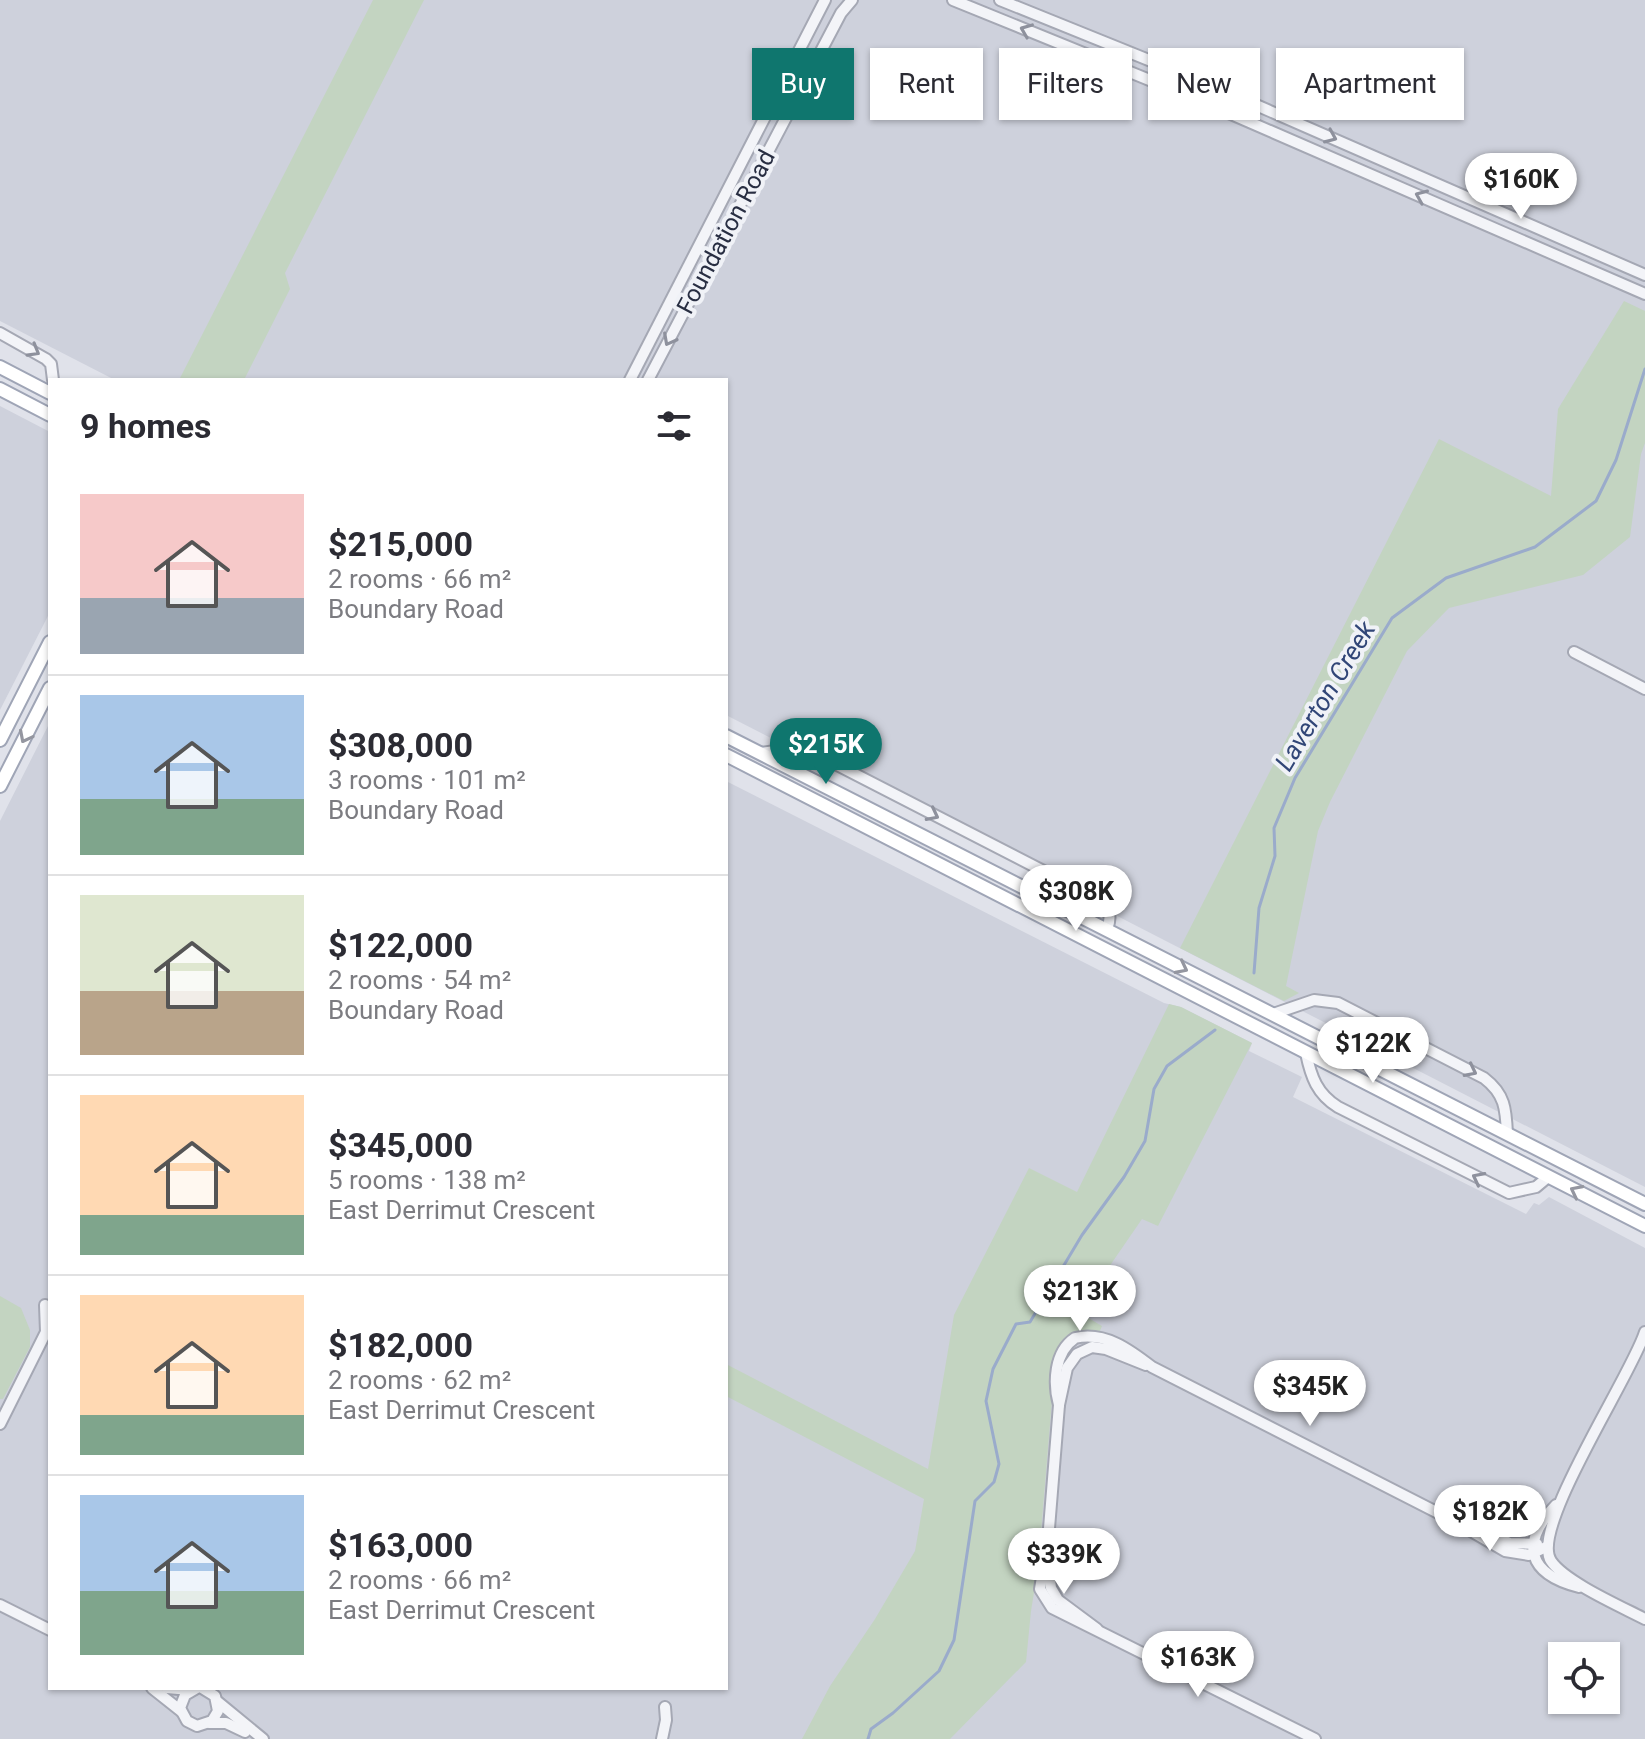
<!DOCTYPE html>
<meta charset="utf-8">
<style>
body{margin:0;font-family:Roboto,sans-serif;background:#f2f2f3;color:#2b2b33;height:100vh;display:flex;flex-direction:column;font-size:30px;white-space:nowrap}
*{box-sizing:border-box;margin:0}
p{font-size:26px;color:#7c7c81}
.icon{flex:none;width:44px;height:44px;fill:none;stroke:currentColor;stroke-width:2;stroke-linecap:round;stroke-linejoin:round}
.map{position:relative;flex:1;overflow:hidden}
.details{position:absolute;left:48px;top:378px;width:680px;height:1312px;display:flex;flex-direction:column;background:#fff;border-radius:0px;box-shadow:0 2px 6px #0004}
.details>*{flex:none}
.hud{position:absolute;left:752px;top:48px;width:760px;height:72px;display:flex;gap:16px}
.controls{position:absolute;left:1548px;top:1642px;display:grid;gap:16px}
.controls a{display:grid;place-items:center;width:72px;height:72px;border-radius:0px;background:#fff;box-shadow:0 2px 6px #0004;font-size:40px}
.price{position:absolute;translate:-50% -68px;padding:0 18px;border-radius:28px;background:#fff;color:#222;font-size:26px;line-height:52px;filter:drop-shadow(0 2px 4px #0008)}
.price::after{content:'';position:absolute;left:50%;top:48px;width:24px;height:18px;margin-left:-12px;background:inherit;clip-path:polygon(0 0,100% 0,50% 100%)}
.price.active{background:#0f766e;color:#fff}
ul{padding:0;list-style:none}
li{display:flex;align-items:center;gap:24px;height:200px;padding:0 32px}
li+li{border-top:2px solid #e1e1e2}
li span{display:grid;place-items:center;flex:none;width:224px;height:160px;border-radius:0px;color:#555}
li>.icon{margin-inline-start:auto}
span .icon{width:96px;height:96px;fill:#fffc;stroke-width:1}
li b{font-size:34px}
h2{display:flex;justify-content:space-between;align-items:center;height:96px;padding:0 32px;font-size:34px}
.pill{padding:0 28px;border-radius:0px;background:#fff;box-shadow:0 2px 6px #0004;font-size:28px;line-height:72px}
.pill.active{background:#0f766e;color:#fff}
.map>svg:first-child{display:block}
.built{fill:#ced1dc;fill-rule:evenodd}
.green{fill:#c3d4c1}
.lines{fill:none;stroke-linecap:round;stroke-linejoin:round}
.stream{stroke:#9aabcb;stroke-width:3}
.minor-casing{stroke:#a5a8b4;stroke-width:14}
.major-casing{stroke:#9fa5b6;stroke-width:16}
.minor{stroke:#f3f4f8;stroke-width:10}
.major{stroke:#fff;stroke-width:12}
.oneway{stroke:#8e919d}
.oneway2{stroke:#9496a0}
.labels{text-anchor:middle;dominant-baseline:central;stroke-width:8;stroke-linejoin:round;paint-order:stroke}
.street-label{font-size:24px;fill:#282e42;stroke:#f0f2f7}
.water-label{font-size:26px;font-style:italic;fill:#314677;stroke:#f0f2f7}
</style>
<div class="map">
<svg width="1645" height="1739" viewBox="0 0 1645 1739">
<rect width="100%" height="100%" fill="#e0e2ea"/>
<!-- built -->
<g class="built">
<path d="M0 0H1645V1187L726 715V380H115L0 321Z"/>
<path d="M0 406 50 432V612L0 710Z"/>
<path d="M50 722V1688H726V781L1164 1003 1181 1007 1252 1043 1249 1051 1302 1077 1293 1097 1526 1214 1534 1203 1539 1205 1549 1197 1645 1248V1739H0V821ZM1562 1656H1606V1700H1562Z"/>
</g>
<!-- green -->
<g class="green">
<path d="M373 0H424L285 273 290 289 244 380H179Z"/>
<path d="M1624 301 1645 311V443L1641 454 1630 537 1583 575 1449 608 1407 651 1330 802 1318 831 1286 986 1299 993 1284 1001 1180 948 1439 439 1551 496 1558 409Z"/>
<path d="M1169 1004 1181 1007 1252 1043 1158 1226 1142 1219 1078 1312 1102 1326 1100 1331C1080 1329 1066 1335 1056 1353L1038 1568 1031 1611 1026 1662 950 1739H802L830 1686 875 1619 915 1551 924 1499 726 1396V1364L928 1469 954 1315 1029 1168 1077 1192Z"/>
<path d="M0 1296 21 1308 30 1330V1347L3 1399H0Z"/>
</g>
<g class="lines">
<!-- stream -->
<g class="stream">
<path d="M1254 973 1259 908 1275 856 1274 828 1295 778 1392 618 1446 578 1535 547 1596 501 1616 460 1645 369"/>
<path d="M868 1739 871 1729 893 1713 939 1671 954 1640 975 1501 994 1482 999 1464 986 1401 993 1369 1016 1324 1030 1322 1082 1235 1124 1177 1145 1141 1154 1089 1167 1066 1215 1030"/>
</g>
<defs>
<g id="minor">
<path d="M953 0 1201 101 1645 294"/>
<path d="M1000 0 1208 84 1645 275"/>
<path d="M0 333 46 359 51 364 53 380"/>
<path d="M630 380 825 0"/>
<path d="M648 380 841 13 852 0"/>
<path d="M1574 652 1645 689"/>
<path d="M760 753 797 748 810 751 1096 898C1108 906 1113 914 1107 929"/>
<path d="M1273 1014 1314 1000 1338 1003 1484 1078C1505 1094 1506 1109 1507 1134"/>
<path d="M1306 1053C1311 1077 1317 1094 1338 1107L1509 1193 1536 1187 1548 1177"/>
<path d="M1645 1332C1632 1375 1529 1528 1551 1561 1565 1582 1622 1607 1645 1619"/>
<path d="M1059 1405C1053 1383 1054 1352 1075 1338 1105 1331 1130 1350 1152 1367L1452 1520 1505 1551 1529 1555 1546 1547"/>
<path d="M0 1424 46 1332 45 1305"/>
<path d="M1556 1505C1519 1544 1528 1574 1579 1587"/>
<path d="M1470 1526 1510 1543 1537 1544"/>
<path d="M1045 1559 1040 1589 1052 1608 1315 1739"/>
<path d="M0 1605 50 1630"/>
<path d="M1097 1629 1058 1600 1051 1588 1047 1553 1059 1405 1067 1368 1077 1354 1092 1347 1106 1349 1146 1365"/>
<path d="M152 1688 181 1711"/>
<path d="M167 1688 190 1690"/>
<path d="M197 1688 185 1695 180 1708 187 1721 197 1726 212 1721 218 1711 215 1696 202 1688"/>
<path d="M218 1702 263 1739"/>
<path d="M209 1723H226L245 1732"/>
<path d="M662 1739 666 1720 665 1707"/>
</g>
<g id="major">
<path d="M0 367 50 393"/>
<path d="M0 389 50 415"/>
<path d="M726 736 1645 1204"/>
<path d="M0 740 50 642"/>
<path d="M726 755 1645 1226"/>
<path d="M0 786 50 688"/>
</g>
</defs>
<!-- minor casing -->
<use href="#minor" class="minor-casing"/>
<!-- major casing -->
<use href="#major" class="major-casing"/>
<!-- minor -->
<use href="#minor" class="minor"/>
<!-- major -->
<use href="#major" class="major"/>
</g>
<!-- one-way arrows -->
<defs><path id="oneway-chevron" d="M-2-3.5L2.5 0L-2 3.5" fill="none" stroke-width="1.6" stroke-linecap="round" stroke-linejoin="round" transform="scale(2)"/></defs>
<g class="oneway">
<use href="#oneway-chevron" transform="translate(1026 30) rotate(-158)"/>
<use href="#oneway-chevron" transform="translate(1331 137) rotate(23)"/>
<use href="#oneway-chevron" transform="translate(1421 196) rotate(-157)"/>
<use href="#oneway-chevron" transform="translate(669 340) rotate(118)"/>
<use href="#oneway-chevron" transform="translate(34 351) rotate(30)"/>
<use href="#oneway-chevron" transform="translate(933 815) rotate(27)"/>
<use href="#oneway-chevron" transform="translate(1471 1071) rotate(27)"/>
<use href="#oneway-chevron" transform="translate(1478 1178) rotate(-153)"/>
</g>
<g class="oneway2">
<use href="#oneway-chevron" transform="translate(25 737) rotate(117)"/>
<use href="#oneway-chevron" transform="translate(1182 968) rotate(27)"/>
<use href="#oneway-chevron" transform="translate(1576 1191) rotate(-153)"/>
</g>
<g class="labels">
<!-- street labels -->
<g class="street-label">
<text transform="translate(726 232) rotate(-62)">Foundation Road</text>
</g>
<!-- water labels -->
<g class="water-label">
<text transform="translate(1325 696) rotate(-59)">Laverton Creek</text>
</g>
</g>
</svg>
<div class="controls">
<a><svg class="icon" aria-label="locate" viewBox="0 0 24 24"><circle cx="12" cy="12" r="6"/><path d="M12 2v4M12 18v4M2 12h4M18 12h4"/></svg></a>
</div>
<b class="price" style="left:1521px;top:221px">$160K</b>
<b class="price active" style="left:826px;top:786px">$215K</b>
<b class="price" style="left:1076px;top:933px">$308K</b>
<b class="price" style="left:1373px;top:1085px">$122K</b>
<b class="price" style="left:1080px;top:1333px">$213K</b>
<b class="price" style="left:1310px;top:1428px">$345K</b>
<b class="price" style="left:1490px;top:1553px">$182K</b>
<b class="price" style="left:1064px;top:1596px">$339K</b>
<b class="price" style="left:1198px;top:1699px">$163K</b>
<div class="hud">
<a class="pill active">Buy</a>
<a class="pill">Rent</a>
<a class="pill">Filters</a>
<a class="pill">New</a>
<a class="pill">Apartment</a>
</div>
<section class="details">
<h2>9 homes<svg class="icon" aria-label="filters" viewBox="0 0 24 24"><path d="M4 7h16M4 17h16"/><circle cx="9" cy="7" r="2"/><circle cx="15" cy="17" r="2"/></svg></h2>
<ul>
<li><span style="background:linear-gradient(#f6c9c9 65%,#9aa5b1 0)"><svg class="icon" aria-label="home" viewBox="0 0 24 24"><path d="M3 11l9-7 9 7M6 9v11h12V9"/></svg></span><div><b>$215,000</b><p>2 rooms · 66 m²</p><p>Boundary Road</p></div></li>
<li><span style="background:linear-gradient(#a9c7e8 65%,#7fa58c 0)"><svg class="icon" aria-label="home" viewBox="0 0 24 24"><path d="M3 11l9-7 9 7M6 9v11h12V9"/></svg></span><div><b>$308,000</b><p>3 rooms · 101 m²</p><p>Boundary Road</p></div></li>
<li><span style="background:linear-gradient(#dfe7d0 60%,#b9a48a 0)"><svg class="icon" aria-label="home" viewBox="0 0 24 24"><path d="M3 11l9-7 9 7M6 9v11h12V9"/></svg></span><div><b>$122,000</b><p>2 rooms · 54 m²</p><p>Boundary Road</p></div></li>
<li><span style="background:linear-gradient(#ffd9b3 75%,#7fa58c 0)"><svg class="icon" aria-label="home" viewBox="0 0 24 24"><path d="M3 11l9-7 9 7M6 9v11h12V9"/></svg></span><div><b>$345,000</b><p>5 rooms · 138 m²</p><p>East Derrimut Crescent</p></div></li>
<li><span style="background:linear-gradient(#ffd9b3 75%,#7fa58c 0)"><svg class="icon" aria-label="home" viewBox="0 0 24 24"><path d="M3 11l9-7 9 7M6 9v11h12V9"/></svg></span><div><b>$182,000</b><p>2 rooms · 62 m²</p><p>East Derrimut Crescent</p></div></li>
<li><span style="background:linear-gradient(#a9c7e8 60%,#7fa58c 0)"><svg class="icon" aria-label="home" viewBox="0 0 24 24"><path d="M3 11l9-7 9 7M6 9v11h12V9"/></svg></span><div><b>$163,000</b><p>2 rooms · 66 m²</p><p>East Derrimut Crescent</p></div></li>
</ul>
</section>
</div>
